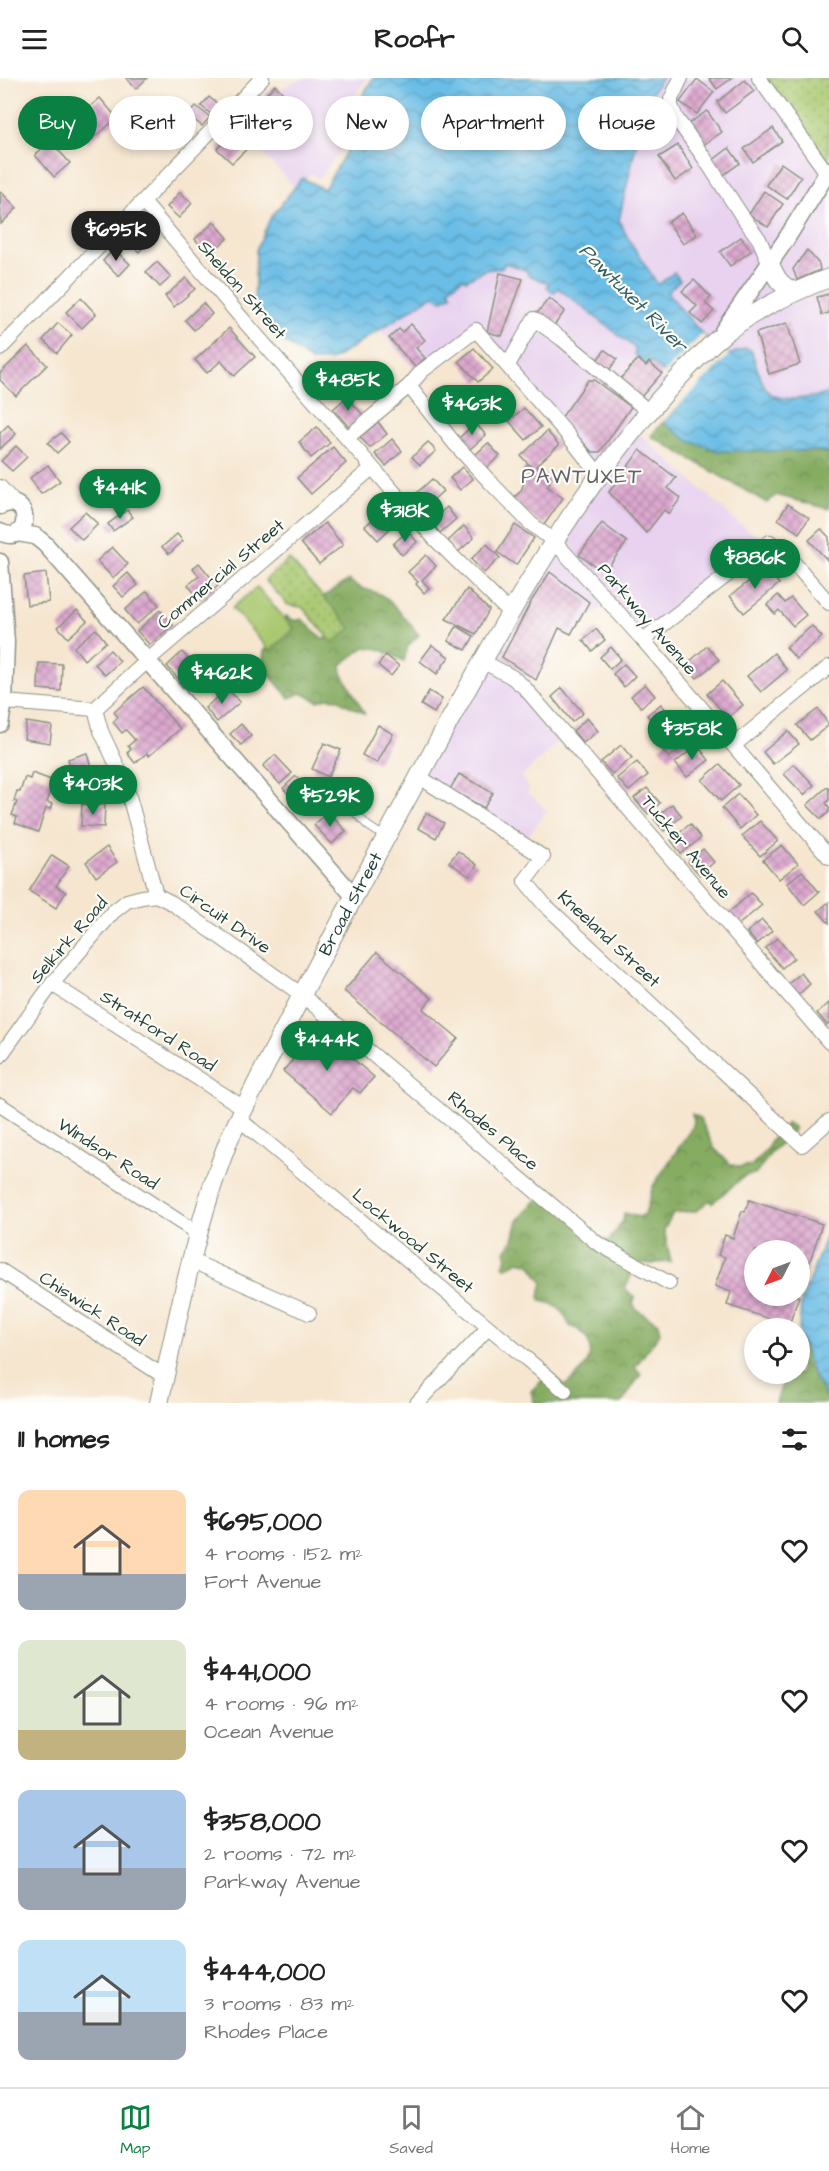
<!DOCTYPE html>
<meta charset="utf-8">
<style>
body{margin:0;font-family:"Architects Daughter",sans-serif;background:#f6f6f6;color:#222;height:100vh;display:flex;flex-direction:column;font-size:22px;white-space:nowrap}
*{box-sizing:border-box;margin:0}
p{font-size:20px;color:#767676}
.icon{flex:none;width:33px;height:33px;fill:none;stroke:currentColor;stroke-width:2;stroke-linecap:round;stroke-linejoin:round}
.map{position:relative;height:1325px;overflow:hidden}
.drawer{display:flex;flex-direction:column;background:#fff;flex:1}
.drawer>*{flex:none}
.banner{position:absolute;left:18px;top:18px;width:794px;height:54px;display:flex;gap:12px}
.needle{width:39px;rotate:228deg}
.fabs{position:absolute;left:744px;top:1162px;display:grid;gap:12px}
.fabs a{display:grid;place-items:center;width:66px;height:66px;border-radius:50%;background:#fff;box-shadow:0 3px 9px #0003;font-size:30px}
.price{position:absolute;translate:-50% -51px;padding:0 14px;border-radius:21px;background:#0b8043;color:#fff;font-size:20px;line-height:39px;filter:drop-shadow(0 2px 3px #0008)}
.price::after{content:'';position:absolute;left:50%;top:36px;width:18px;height:14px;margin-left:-9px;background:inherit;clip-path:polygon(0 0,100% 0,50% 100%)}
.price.active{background:#222;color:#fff}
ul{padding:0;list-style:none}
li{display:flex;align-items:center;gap:18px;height:150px;padding:0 18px}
li span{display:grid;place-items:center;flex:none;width:168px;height:120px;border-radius:12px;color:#555}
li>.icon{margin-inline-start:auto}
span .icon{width:72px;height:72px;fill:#fffc;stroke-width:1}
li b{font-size:26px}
h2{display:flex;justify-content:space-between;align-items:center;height:72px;padding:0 18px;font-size:26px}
.pill{padding:0 21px;border-radius:27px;background:#fff;box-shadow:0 3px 9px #0003;font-size:21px;line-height:54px}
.pill.active{background:#0b8043;color:#fff}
header{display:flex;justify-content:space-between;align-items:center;height:78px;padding:0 18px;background:#fff;font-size:27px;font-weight:700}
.tabs{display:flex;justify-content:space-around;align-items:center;height:84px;border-top:2px solid #e0e0e0;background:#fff;font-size:16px;color:#767676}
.tabs a{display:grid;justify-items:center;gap:3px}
.tabs .active{color:#0b8043}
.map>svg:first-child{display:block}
.built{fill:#e8d2ef}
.forest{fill:url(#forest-crowns);stroke:#52744b;stroke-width:1.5}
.park{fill:url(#park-dots);stroke:#648252;stroke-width:1.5}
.pitch{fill:#a9c86f;stroke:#648252;stroke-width:1.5}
.water{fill:url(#water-waves);stroke:#447d8d;stroke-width:1.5}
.pier{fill:#f6e6d0}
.building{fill:url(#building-cross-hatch)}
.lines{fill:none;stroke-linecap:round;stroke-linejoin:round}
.service-casing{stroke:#8a9282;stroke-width:9}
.minor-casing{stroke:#8a9282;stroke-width:16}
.tertiary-casing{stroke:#8a9282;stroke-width:19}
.secondary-casing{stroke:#8a9282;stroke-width:20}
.service{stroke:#fff;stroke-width:7}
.minor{stroke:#fff;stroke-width:14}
.tertiary{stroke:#fff;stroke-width:16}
.secondary{stroke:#fff;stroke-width:18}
.labels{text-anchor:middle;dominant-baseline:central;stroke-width:4.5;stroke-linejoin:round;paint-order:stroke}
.street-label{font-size:18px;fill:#1f3d34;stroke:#fdfcf7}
.water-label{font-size:20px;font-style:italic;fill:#325d60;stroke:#fdfcf7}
.quarter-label{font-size:21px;letter-spacing:1.5px;fill:#62626a;stroke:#fdfcf7}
</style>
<header><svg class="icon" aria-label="menu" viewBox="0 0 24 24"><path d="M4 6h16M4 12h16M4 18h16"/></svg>Roofr<svg class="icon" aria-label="search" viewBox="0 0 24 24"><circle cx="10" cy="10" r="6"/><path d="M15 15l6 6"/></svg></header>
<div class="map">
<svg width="829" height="1325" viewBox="0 0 829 1325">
<defs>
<pattern id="forest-crowns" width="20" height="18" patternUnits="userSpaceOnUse" patternTransform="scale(1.5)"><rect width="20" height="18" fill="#86ac62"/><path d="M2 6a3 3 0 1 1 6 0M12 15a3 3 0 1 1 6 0" fill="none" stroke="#6d8d52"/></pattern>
<pattern id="park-dots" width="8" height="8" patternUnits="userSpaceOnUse" patternTransform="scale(1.5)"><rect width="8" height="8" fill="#a9c86f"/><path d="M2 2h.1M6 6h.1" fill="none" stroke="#89a45c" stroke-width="1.8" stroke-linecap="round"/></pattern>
<pattern id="water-waves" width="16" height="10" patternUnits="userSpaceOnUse" patternTransform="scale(1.5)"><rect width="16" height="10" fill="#6abde6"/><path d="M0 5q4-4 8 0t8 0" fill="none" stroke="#579bbb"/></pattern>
<pattern id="building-cross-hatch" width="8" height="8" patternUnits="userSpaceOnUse" patternTransform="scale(1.5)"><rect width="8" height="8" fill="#dda8cf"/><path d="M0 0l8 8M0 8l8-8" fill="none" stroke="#b38aa9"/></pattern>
</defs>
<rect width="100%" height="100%" fill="#fdfcf7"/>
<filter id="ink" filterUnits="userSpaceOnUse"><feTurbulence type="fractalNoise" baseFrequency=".0167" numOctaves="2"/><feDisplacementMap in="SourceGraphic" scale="12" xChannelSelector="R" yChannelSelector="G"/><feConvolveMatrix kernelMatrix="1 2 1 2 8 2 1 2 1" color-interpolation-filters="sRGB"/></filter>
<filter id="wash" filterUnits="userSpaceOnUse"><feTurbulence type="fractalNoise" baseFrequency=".008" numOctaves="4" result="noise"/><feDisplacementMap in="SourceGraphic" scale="24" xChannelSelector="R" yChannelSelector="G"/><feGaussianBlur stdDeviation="1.35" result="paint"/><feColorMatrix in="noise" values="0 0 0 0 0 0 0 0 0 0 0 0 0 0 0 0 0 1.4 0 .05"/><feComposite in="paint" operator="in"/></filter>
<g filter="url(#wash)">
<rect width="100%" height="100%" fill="#f6e6d0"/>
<!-- built -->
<g class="built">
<path d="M307 0H367L353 21 382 52 366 69 351 60 318 101 311 95 296 111 242 54 245 41 290 5Z"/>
<path d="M662 0H759L829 90V315L818 319 778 320 767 313 751 272 746 270 729 277 702 256 667 213 675 195 658 207 628 160 619 142 638 58 652 14Z"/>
<path d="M504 185 529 194 528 197 549 205 554 214 558 210 635 270V277L646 286 650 283 664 295 661 299 666 303 647 322 635 352 740 446 765 464 643 562 607 525 553 572 549 578 548 587 524 609 564 658 521 699 529 710 527 716 531 717 547 733 527 759 524 760 419 699 597 401 478 256 419 296 380 253 432 218 449 211 463 200 466 202 484 192 497 189Z"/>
</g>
<!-- forest -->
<g class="forest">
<path d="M663 344 689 363 829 375V431L776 417 767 425 651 358Z"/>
<path d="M349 502C361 514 371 510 383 518 397 528 408 544 419 557L408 568 404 583 380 571 365 569 341 587 342 595 365 636C356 629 346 629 339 621L327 620 318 623 301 615 289 620 262 588 264 573C276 563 289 555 286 538L295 543 302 541 323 561 332 555 321 520Z"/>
<path d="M692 1036 700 1040 714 1070 730 1086 740 1089 752 1087 767 1071 770 1064 787 1045 793 1049 794 1052 772 1073 756 1096 746 1097 712 1125 710 1122 696 1133 673 1135 664 1152 671 1184 654 1185V1186L637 1185 625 1211 635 1219 633 1226 637 1232 658 1245 660 1255 635 1289 641 1296 622 1325H534L531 1313 549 1296 565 1307 567 1306C574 1300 583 1293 587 1285 595 1268 586 1253 570 1248 563 1233 558 1226 541 1223L539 1219 543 1205 530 1186 519 1183 505 1190 503 1187 507 1180 505 1173 513 1162 518 1142 542 1116 585 1152 608 1164 623 1143 624 1135 639 1139 645 1136 653 1108 693 1048 694 1042Z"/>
<path d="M800 1258 812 1295 829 1325H776L785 1296H800Z"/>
</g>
<!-- park -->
<g class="park">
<path d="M759 0H829V92Z"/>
<path d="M289 481 351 550 333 565 302 529 288 527 265 502Z"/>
</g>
<!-- pitch -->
<path class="pitch" d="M257 509 294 551 270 573 232 530Z"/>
<!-- water -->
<g class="water">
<path d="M373 0H662L652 14 638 58 619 142 628 160 658 207 674 194 680 202 667 214 702 256 729 277 746 270 751 272C756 284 759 301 767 312 776 326 814 320 829 315V375L822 373H718L689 363 663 344 682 325 664 295 650 283 647 287 635 277V270L558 210 554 215 547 209 548 205 527 196 528 193 505 185 502 190 484 192 466 202 463 200 449 211 452 217 443 222 432 218 331 283H311L282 262 254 226 256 172 271 139 302 100 324 111 349 69 362 74 378 54 357 27Z"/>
<path d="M829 1150V1323L812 1295 800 1258 799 1251 801 1224Z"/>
</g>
<!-- pier -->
<path class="pier" d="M702 256 729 277 663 344 661 342 678 325 662 297Z"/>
<g id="blocks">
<!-- building -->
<g class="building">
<path d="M126 0H147L136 11Z"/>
<path d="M709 0H732L717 11Z"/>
<path d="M697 1 714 14 697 36 680 24Z"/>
<path d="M745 2 754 13 725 35 717 24Z"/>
<path d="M275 7 283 15 269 29 261 21Z"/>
<path d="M209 19 220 28 212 37 201 28Z"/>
<path d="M100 20 117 40 88 65 71 45Z"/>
<path d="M196 28 210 39 202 48 188 37Z"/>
<path d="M707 33 722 54 703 67 688 46Z"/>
<path d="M239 49 254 64 232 85 217 71Z"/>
<path d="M773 50 782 63 753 84 744 71Z"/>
<path d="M50 63 70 85 54 99 35 77Z"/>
<path d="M678 67 693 91 675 103 659 79Z"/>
<path d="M729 70 740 85 722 98 712 83Z"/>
<path d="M781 85 801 99 787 121 766 107Z"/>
<path d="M764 113 783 126 768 149 749 136Z"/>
<path d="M1 114 17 130 1 146 0 115Z"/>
<path d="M180 114 192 125 179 140 167 129Z"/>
<path d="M682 135 697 157 683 166 668 144Z"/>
<path d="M214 144 228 160 209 177 195 161Z"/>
<path d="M135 152 148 164 139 174 126 162Z"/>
<path d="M741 159 751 173 730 188 720 174Z"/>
<path d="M114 171 130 186 119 198 103 183Z"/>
<path d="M807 172 819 186 820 192 797 202 793 191Z"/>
<path d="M157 184 171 199 160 209 146 194Z"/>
<path d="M500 195 523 201 502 258 487 254Z"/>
<path d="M186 200 195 211 174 229 165 218Z"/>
<path d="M694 202 711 219 705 225 714 233 702 246 690 235 697 228 682 213Z"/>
<path d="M829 216V235L822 237 817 219Z"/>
<path d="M81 220 96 236 82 250 66 234Z"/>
<path d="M549 220 565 233 552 250 535 238Z"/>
<path d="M203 225 212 236 194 252 185 242Z"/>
<path d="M58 245 72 257 57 275 43 262Z"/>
<path d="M787 245 800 286 769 296 756 255Z"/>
<path d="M411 246 425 262 416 270 425 280 415 289 389 260 399 251 402 254Z"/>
<path d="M229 250 255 279 234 298 221 283 207 295 195 282Z"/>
<path d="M28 268 47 287 16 318 0 302V295Z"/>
<path d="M474 270 493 291 478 304 459 283Z"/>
<path d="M605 272 617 281 608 294 595 284Z"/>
<path d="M638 281 646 288 649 284 662 295 640 320 619 302Z"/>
<path d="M588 302H594L631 329 600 374H592L561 340Z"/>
<path d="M447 318 461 333 448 346 434 331Z"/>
<path d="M347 319 363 337 349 349 333 331Z"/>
<path d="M524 330 541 349 526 362 509 343Z"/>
<path d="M378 344 387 356 370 370 360 359Z"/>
<path d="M475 345 486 357 469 372 459 360Z"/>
<path d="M8 347 16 356 0 371V355Z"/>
<path d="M317 349 330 365 311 380 299 364Z"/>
<path d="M547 353 559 367 536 388 550 404 547 408 563 420 544 447 519 430 511 422 521 413 526 399 522 393 527 387 533 391 521 378Z"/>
<path d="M61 355 69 364 57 375 48 365Z"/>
<path d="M392 361 402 373 386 388 375 376Z"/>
<path d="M428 364 436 373 420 387 412 379Z"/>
<path d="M488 365 500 378 485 391 474 378Z"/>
<path d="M16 368 27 379 12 393 1 383Z"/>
<path d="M333 369 346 385 311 416 297 400Z"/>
<path d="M640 372 676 400 668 410 681 420 669 436 664 432 646 455 609 414Z"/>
<path d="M48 387 60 403 41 416 30 400Z"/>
<path d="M462 389 473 401 460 412 450 400Z"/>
<path d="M95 394 107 408 91 422 79 408Z"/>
<path d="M432 401 443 413 422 432 411 420Z"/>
<path d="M788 426 809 440 799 455 778 441Z"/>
<path d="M447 429 456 441 440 455 431 443Z"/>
<path d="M386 430 398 443 378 462 365 448Z"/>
<path d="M127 432 133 439 113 453 108 446Z"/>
<path d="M85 434 98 446 82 462 69 449Z"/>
<path d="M325 445 343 467 319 486 301 465Z"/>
<path d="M602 445 627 464 608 489 602 484 598 490 579 477Z"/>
<path d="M515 447 534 460 516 487 497 474Z"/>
<path d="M464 448 474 460 458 474 448 463Z"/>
<path d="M821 451 829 459V484L809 462Z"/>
<path d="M408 453 417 464 402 477 393 466Z"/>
<path d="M177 456 183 463 169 476 162 469Z"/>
<path d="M487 466 500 480 484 495 471 481Z"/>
<path d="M112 469 128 486 113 500 97 483Z"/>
<path d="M426 477 436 488 422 502 429 510 424 515 416 506 418 504 408 494Z"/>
<path d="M199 485 218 508 200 522 188 507 199 498 193 490Z"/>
<path d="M766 490 779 506 744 535 730 518Z"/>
<path d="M550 494 589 524 571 556 559 550 536 602 502 579 532 522Z"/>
<path d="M46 495 49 524 27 527 24 498Z"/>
<path d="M128 495 138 507 123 519 113 508Z"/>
<path d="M467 511 489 532 476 556 446 541Z"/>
<path d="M147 513 159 527 137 546 125 532Z"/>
<path d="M778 517 785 525 791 520 806 537 793 548 779 532 775 536 767 527Z"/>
<path d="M77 532 87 543 68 560 58 549Z"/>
<path d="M160 532 173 547 150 567 137 553Z"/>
<path d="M457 548 474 558 466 572 448 563Z"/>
<path d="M812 548 822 559 796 581 786 569Z"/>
<path d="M96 551 106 564 84 582 74 569Z"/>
<path d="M596 551 605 562 592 573 583 562Z"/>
<path d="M432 567 449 579 437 596 420 583Z"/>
<path d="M707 568 719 582 697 600 686 587Z"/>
<path d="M611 569 621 581 610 591 600 579Z"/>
<path d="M110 572 120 583 105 597 95 586Z"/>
<path d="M182 574 197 590 181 604 167 588Z"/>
<path d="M774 575 787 592 761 614 747 598Z"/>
<path d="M386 577 399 588 391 598 378 587Z"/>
<path d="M39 585 62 586 61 613 38 611Z"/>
<path d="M624 586 635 598 624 609 613 596Z"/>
<path d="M722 603 743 627 728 640 707 616Z"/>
<path d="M645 606 655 618 641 629 631 618Z"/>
<path d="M143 609 180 651 149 678 147 675 135 685 127 675 131 671 128 668 135 662 126 652 122 655 113 644 118 639 114 634Z"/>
<path d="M227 610 240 624 217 644 205 630Z"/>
<path d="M562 610 583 635 572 644 552 619Z"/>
<path d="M429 613 442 621 434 635 421 627Z"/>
<path d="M661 626 674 641 661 653 647 637Z"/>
<path d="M818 631 829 647 810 662 797 647Z"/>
<path d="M587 640 598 653 583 665 573 653Z"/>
<path d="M26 644 52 648 50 665 24 661Z"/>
<path d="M241 646 251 658 241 667 230 656Z"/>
<path d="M378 647 393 656 377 685 362 677Z"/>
<path d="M681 651 690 662 669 680 660 669Z"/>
<path d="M788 653 799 666 773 686 763 674Z"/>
<path d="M324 665 341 672 328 699 312 691Z"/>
<path d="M621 667 632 680 612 696 601 684Z"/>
<path d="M697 667 709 682 687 699 675 685Z"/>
<path d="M87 675 94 701 75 706 68 681Z"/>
<path d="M275 677 292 695 280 706 263 688Z"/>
<path d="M637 684 648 697 629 713 617 700Z"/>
<path d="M720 686 739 707 721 723 702 702Z"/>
<path d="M794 686 814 707 804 717 784 696Z"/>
<path d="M32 695 54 703 47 724 52 726 50 731 46 730 38 754 15 745 17 739 12 737 17 724 14 723 17 713 20 714 25 699 30 701Z"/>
<path d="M459 696 493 715 484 730 450 711Z"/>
<path d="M296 698 310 714 297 726 283 710Z"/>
<path d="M827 709 829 711V722L826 725 829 729V734L821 741 807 727Z"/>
<path d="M647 710 660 725 648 736 634 720Z"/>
<path d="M738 716 756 737 740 751 722 730Z"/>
<path d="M82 726 105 727 104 749 81 748Z"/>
<path d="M672 726 682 738 664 753 654 741Z"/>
<path d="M328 734 346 753 332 766 314 747Z"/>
<path d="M426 735 444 745 436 760 418 750Z"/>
<path d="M760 743 778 763 760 778 742 758Z"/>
<path d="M690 746 701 760 681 776 671 762Z"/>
<path d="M782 767 798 786 779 801 763 782Z"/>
<path d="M107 769 117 784 96 799 86 784Z"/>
<path d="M703 771 714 784 700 797 688 784Z"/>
<path d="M458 773 477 787 469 798 449 784Z"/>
<path d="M52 777 69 788 56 808 66 814 56 830 29 813Z"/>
<path d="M802 793 819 814 804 827 787 805Z"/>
<path d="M751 815 762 827 737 848 727 836Z"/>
<path d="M829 824V845L818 833Z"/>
<path d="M762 842 772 853 757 866 747 854Z"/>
<path d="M777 860 794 880 782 890 765 870Z"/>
<path d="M377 874 432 920 423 931 458 960 434 989 344 913Z"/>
<path d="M801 895 810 906 797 918 787 907Z"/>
<path d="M829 925V946L827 947 817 935Z"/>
<path d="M319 952 374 999 360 1015 353 1010 332 1035 283 993Z"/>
<path d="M749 1122 822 1146 800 1214V1173H754V1218H799L789 1247 727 1227 731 1214 715 1208 725 1179 718 1177 725 1157 733 1160 742 1133 745 1134Z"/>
</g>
</g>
</g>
<g filter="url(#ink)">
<use href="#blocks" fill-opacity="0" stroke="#8a9282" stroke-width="1.5"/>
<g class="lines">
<defs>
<path id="service" d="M343 722 368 748 385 759"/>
<g id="minor">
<path d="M681 0 671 21V28L676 40 703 78 742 138 759 161 770 186"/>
<path d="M759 0 827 95"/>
<path d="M143 124 238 236 435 461 509 534"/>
<path d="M0 271 262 0"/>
<path d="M508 287 534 241 562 261 648 333"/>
<path d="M409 308 455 366 491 405 530 445 555 464 643 562 829 779"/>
<path d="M347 360 409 308 422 293 476 252 567 356 600 398"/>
<path d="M0 409 15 426"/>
<path d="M643 562 770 464 786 476 829 525"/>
<path d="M482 583 512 599 524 609 829 964"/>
<path d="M4 624 95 631 101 653 126 707 156 817 172 825 302 917 597 1165 669 1205"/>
<path d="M95 631 147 583 372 390"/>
<path d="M734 667 829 589"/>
<path d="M418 698 543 779 525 803 544 826 802 1067 829 1043"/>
<path d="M52 906 244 1030"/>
<path d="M0 978 52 906 113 834 127 823 142 819 156 817"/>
<path d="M0 1027 197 1155"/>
<path d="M239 1041 565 1313"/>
<path d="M192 1183 309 1235"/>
<path d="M0 1192 165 1299"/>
<path d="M417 1325 488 1250"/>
</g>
<g id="tertiary">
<path d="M723 253 785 163 829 92"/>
<path d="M0 428C32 412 33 470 0 454"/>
<path d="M17 455 35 458 45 466 353 817"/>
<path d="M0 484 6 564 4 624 0 646"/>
</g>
<g id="secondary">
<path d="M770 186C776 200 780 208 795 213"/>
<path id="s1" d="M159 1325C179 1235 196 1144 230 1059 296 924 368 792 440 660 517 520 596 377 713 265 742 238 792 214 829 200"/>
</g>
</defs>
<!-- service casing -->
<use href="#service" class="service-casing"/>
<!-- minor casing -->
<use href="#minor" class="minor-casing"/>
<!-- tertiary casing -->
<use href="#tertiary" class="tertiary-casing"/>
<!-- secondary casing -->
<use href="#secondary" class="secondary-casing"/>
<!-- service -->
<use href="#service" class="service"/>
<!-- minor -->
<use href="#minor" class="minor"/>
<!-- tertiary -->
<use href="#tertiary" class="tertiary"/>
<!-- secondary -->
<use href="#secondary" class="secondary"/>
</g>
</g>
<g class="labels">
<!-- street labels -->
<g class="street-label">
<text transform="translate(242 212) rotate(49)">Sheldon Street</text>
<text transform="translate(221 496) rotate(-40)">Commercial Street</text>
<text transform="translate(647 541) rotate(49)">Parkway Avenue</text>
<text transform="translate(686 769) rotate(50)">Tucker Avenue</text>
<text stroke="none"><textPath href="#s1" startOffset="538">Broad Street</textPath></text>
<text transform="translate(225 841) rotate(35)">Circuit Drive</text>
<text transform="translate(609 861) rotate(43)">Kneeland Street</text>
<text transform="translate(69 862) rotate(-49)">Selkirk Road</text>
<text transform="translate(158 953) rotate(33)">Stratford Road</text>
<text transform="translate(493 1053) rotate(40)">Rhodes Place</text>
<text transform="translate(108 1076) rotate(33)">Windsor Road</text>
<text transform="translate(413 1163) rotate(40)">Lockwood Street</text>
<text transform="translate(92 1231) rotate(33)">Chiswick Road</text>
</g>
<!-- water labels -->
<g class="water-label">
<text transform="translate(633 220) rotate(45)">Pawtuxet River</text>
</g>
<!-- quarter labels -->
<g class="quarter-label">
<text x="582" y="398">PAWTUXET</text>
</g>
</g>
</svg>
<div class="fabs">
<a><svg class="needle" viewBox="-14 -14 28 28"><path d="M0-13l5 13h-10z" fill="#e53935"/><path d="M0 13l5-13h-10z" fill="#767676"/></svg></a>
<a><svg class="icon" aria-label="locate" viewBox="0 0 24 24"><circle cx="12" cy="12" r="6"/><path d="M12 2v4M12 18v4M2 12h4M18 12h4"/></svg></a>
</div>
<b class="price active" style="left:116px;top:184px">$695K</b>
<b class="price" style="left:348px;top:334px">$485K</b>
<b class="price" style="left:472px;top:358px">$463K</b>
<b class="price" style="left:120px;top:442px">$441K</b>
<b class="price" style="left:405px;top:465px">$318K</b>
<b class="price" style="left:755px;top:512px">$886K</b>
<b class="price" style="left:222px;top:627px">$462K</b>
<b class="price" style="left:692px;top:683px">$358K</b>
<b class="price" style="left:93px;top:738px">$403K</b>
<b class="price" style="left:330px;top:750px">$529K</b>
<b class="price" style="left:327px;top:994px">$444K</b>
<div class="banner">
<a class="pill active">Buy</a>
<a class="pill">Rent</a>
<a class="pill">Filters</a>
<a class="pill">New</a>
<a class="pill">Apartment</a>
<a class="pill">House</a>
</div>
</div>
<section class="drawer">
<h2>11 homes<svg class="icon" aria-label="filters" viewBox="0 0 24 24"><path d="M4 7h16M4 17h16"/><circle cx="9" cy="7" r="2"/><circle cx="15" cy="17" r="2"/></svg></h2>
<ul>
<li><span style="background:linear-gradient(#ffd9b3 70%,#9aa5b1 0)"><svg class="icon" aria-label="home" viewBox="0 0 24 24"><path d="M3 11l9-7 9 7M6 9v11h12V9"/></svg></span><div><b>$695,000</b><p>4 rooms · 152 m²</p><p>Fort Avenue</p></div><svg class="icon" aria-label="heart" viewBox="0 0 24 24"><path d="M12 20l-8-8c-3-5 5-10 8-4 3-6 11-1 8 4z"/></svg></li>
<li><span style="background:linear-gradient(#dfe7d0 75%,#c2b280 0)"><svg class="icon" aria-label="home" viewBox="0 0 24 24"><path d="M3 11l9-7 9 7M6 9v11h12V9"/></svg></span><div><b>$441,000</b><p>4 rooms · 96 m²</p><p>Ocean Avenue</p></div><svg class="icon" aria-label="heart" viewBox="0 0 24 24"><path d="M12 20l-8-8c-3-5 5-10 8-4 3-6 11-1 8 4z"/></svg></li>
<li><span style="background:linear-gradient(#a9c7e8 65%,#9aa5b1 0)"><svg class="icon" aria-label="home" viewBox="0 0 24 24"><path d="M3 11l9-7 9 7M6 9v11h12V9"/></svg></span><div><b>$358,000</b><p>2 rooms · 72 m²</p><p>Parkway Avenue</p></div><svg class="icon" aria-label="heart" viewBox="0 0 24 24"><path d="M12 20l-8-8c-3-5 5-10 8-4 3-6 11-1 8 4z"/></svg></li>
<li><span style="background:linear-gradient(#bfe0f5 60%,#9aa5b1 0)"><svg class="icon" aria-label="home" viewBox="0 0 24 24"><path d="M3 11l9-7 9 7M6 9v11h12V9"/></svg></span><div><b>$444,000</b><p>3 rooms · 83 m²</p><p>Rhodes Place</p></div><svg class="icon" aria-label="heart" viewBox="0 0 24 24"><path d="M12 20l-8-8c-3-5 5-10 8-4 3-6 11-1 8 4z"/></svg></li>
</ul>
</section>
<nav class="tabs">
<a class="active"><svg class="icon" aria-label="map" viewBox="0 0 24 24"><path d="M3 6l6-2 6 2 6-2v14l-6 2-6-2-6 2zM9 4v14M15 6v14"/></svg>Map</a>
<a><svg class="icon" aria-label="saved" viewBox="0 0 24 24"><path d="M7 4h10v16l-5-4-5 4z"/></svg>Saved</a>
<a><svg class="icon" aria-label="home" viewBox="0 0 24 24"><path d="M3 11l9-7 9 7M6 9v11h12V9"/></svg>Home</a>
</nav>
